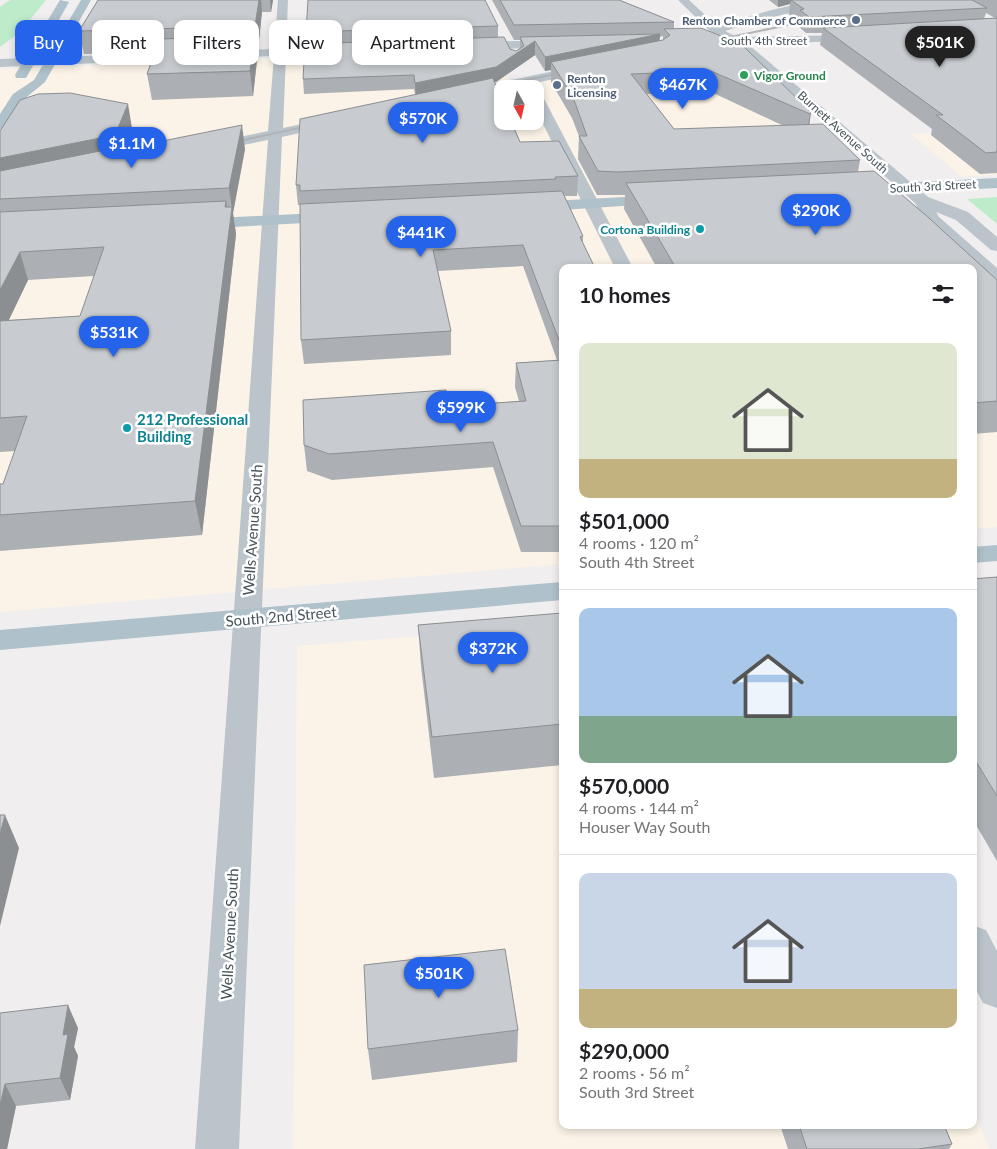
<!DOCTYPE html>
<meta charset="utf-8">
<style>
body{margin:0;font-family:Lato,sans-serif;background:#f2f2f2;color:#202124;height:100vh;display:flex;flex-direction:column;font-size:19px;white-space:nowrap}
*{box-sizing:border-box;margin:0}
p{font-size:16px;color:#757577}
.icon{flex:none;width:28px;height:28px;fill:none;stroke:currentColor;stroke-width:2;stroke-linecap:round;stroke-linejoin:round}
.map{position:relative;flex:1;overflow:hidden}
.drawer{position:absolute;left:559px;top:264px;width:418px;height:865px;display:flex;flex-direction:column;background:#fff;border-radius:10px;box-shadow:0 2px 8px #0003}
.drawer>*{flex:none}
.top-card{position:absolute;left:15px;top:20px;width:469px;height:45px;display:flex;gap:10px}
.needle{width:32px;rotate:172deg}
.controls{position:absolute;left:494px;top:80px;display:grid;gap:10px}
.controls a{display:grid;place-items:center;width:50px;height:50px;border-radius:10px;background:#fff;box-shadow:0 2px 8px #0003;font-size:25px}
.price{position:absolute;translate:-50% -42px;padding:0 11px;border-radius:18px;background:#2563eb;color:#fff;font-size:16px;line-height:32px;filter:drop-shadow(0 1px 2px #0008)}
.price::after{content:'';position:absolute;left:50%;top:30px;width:15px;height:11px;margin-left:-8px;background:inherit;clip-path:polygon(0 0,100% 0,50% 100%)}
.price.on{background:#222;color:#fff}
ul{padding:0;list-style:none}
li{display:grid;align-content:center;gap:10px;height:265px;padding:0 20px}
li+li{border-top:1px solid #e0e0e0}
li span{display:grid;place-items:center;height:155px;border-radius:10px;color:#555}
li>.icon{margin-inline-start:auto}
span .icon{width:90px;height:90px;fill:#fffc;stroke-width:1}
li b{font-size:21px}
h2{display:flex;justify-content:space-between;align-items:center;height:60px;padding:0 20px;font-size:21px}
.tag{padding:0 18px;border-radius:10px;background:#fff;box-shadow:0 2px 8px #0003;font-size:18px;line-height:45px}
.tag.on{background:#2563eb;color:#fff}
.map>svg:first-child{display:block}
.commercial{fill:#fbf3e7;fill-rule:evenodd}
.green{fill:#beecca}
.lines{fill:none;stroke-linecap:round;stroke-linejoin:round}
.minor{fill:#bac4ca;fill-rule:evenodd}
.major{fill:#afc1cb;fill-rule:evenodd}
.rail{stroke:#b0b4b8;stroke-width:2}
.wall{fill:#acafb3;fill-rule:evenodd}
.shaded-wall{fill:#8c8f92}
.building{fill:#c8ccd0;stroke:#8c8f92}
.service-dot{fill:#5c6f8a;stroke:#fff;stroke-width:2}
.leisure-dot{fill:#2e9e5b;stroke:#fff;stroke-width:2}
.culture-dot{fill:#0f9aa8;stroke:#fff;stroke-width:2}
.labels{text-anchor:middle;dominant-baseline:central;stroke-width:5;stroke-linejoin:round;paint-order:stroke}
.far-service-label{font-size:12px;font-weight:bold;fill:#4e5e75;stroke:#fff;text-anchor:end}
.far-street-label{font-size:12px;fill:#47535a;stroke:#fff}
.far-leisure-label{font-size:12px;font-weight:bold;fill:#27864d;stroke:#fff;text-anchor:start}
.far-culture-label{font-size:12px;font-weight:bold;fill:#0d838f;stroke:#fff;text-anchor:end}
.culture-label{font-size:15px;font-weight:bold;fill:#0d838f;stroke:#fff;text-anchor:start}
.street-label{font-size:15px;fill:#47535a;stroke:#fff}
</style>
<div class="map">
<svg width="997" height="1149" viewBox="0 0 997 1149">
<rect width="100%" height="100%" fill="#f0eeee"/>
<!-- commercial -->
<g class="commercial">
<path d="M493 50 514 88 687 51H733L964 267 562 268V564L0 612V69ZM502 89H535V121H502Z"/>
<path d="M997 130V175L962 177 911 134Z"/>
<path d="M972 275 997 298V527L973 529Z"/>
<path d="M562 625V1125H972L973 1110 990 1149H293L297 646Z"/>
</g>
<!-- green -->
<g class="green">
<path d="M10 0H46L20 32 0 47V7Z"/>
<path d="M997 197V224L967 199Z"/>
</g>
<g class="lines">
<!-- minor -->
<g class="minor">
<path d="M278 0H288L286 48 341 46 347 50 341 54 286 56 283 128 335 117 342 121 340 124 282 137 239 1149H195L268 140 208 152 201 148 203 145 268 131 274 56 0 67V59L274 49Z"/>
<path d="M678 0H689L717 26C757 14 799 0 841 0L840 2 768 18 725 31 737 37 862 35 864 37 858 40 749 45 928 197 968 212 997 237V251L991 250 956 220 936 212 939 217 997 268V284L990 282 926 224 915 203 748 54 732 45 690 43V39L694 37H720L711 32Z"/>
<path d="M558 40 562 41V47L471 50 465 46 471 42Z"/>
<path d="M587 64 591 65 593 68 591 71 460 99 453 95 460 91Z"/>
<path d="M535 91 542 95 633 268H615L535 108Z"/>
<path d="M972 925 986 930 997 951V1008L983 1003 972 982Z"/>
</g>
<!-- major -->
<g class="major">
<path d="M60 0 69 2 26 78H16L15 75Z"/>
<path d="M81 0H91L45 82 23 100 5 128 0 129V114L13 94 34 80Z"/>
<path d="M997 178V188L856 195 848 190 856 185Z"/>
<path d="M661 195 667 197 669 200 667 203 532 212 526 211 524 207 526 203 532 202Z"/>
<path d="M336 212 342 213 344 217 342 221 197 229 191 228 188 224 191 220 197 219Z"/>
<path d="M997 545V561L972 563V547Z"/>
<path d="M562 582V600L0 650V630Z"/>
</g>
<!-- rail -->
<g class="rail">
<path d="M711 41 812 20"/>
<path d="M484 89 565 72"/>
<path d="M230 143 313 125"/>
</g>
</g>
<!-- wall -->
<g class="wall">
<path d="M98 0H273L271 12H262L258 49H256L257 60 253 96 152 100 147 74 155 52 84 54 79 31Z"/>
<path d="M492 0H619L674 22V29L811 112 809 125 860 160 858 172 997 280V432L972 434V268H657L624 209 625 195H597L578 159 579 136 572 118 551 82V70L545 71 535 55 496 82H494L520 142 578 176 577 196H564L583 236V242L562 268V552H521L493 467 332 480 307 471 304 445 449 406 519 401 515 387 516 363 557 360 523 266 438 271 451 331V355L304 364 301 340 300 205H298L296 185 415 94 414 89 304 94 303 79 307 44 306 32 498 26V37L510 49 516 51 520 48V40H514ZM663 36V40L659 41 660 37ZM709 91 784 126 674 129 646 94Z"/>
<path d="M769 0H997V173L980 174 931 135 932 129 820 45 822 33H806L798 26V23L789 15 790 4 778 7ZM986 13 995 18 984 19Z"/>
<path d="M132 128 124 149H245L233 213 236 234 202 535 0 551V484H3L15 451 0 452V131ZM94 276 80 316 9 320 28 280Z"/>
<path d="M997 577V861L972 818V579Z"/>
<path d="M562 613V765L434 778 421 666 418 625Z"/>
<path d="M0 1013 78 1028 74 1047 78 1056 70 1100 16 1106 7 1149H0Z"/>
<path d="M518 1030 517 1062 372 1080 368 1049Z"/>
<path d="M780 1125H944L952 1144 949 1149H788Z"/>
</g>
<!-- shaded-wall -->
<g class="shaded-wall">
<path d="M259 0H261L262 12 258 49 255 26Z"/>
<path d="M270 0H273L271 12Z"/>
<path d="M778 0H791L790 4 778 7Z"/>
<path d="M660 34 659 48 551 62V70L545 71V57Z"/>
<path d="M254 36 257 60 253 96 250 71Z"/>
<path d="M535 41V55L496 82 416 98 415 83 496 67Z"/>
<path d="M128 104 132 128 120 160 0 185V158Z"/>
<path d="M811 112 808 134 806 136 810 114Z"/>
<path d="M242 125 245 149 233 213 236 234 202 535 195 501 225 207 226 201 230 226 232 209 229 188Z"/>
<path d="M20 252 28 280 0 338V290Z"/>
<path d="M5 815 19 848 0 926V834Z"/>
<path d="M68 1005 78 1028 74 1047 78 1056 70 1100 60 1078 63 1035Z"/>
<path d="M5 1084 16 1106 7 1149H0V1105Z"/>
</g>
<!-- building -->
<g class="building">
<path d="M98 0H259L255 26 79 31Z"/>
<path d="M308 0H485L498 26 306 32Z"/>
<path d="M500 0H619L674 22 514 25Z"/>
<path d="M791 0H972L987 8 809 17 800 10 804 9Z"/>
<path d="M997 18V152L986 153 936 115H943L823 28Z"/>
<path d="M701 28 741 44 811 112 810 114 711 71 631 74 674 129 823 124 860 160 618 172 598 171 579 136H587L573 97 551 62 663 40 670 35 664 29Z"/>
<path d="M660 34 545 57 535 41 496 67 415 83 414 75 303 79 305 44 504 37 510 49 516 51 524 46 520 37Z"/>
<path d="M254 36 250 71 147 74 160 39Z"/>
<path d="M493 78 502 101V121H511L520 142 559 141 578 176 555 177 556 179 300 191V185H296L300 119Z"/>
<path d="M70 93 128 104 115 135 0 158V131L20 100 38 94Z"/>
<path d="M242 125 229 188 0 199V171L110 149 108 152Z"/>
<path d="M874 171 929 218 997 280V401L972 403V268H676L626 183Z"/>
<path d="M562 191 583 236 580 237 595 268H562V348L523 245 433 250 451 331 301 340 300 204Z"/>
<path d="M226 201 225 207H232L195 501 0 515V484H3L27 416 0 418V321L80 316 104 247 20 252 0 290V212Z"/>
<path d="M562 360V526H521L493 442 329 454 304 445 303 400 446 390 449 406 526 401 516 363Z"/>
<path d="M997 577V796L972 755V579Z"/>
<path d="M562 613V724L432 737 418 625Z"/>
<path d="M0 815H5L0 834Z"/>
<path d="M505 949 518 1030 368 1049 364 965Z"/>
<path d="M68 1005 63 1035 68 1034 60 1078 5 1084 0 1105V1013Z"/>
<path d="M799 1125H944L952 1144 918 1149H807Z"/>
</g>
<!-- markers -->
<g class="service-dot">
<circle cx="856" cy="20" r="5"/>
<circle cx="557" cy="85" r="5"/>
</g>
<circle class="leisure-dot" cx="744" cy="75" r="5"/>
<g class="culture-dot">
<circle cx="700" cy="229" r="5"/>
<circle cx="127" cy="428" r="5"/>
</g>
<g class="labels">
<!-- far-service labels -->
<g class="far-service-label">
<text x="846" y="20">Renton Chamber of Commerce</text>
<text x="567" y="78" text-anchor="start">Renton<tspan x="567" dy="14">Licensing</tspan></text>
</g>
<!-- far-street labels -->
<g class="far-street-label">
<text x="764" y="40">South 4th Street</text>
<text transform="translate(843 132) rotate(42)">Burnett Avenue South</text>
<text transform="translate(933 186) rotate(-3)">South 3rd Street</text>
</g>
<!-- far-leisure labels -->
<g class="far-leisure-label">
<text x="754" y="75">Vigor Ground</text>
</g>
<!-- far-culture labels -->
<g class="far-culture-label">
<text x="690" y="229">Cortona Building</text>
</g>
<!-- culture labels -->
<g class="culture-label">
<text x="137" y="419">212 Professional<tspan x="137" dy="17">Building</tspan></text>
</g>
<!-- street labels -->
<g class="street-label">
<text transform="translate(252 530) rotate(-86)">Wells Avenue South</text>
<text transform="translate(281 616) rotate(-5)">South 2nd Street</text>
<text transform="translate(229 934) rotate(-87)">Wells Avenue South</text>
</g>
</g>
</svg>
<div class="controls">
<a><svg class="needle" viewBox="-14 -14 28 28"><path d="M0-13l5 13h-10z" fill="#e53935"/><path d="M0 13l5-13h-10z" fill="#757577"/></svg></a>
</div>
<b class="price on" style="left:940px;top:68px">$501K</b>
<b class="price" style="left:683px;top:110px">$467K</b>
<b class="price" style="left:423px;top:144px">$570K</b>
<b class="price" style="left:132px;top:169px">$1.1M</b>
<b class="price" style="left:816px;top:236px">$290K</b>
<b class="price" style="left:421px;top:258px">$441K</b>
<b class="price" style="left:114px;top:358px">$531K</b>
<b class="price" style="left:461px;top:433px">$599K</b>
<b class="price" style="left:493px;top:674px">$372K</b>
<b class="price" style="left:439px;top:999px">$501K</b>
<div class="top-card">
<a class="tag on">Buy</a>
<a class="tag">Rent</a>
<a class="tag">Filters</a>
<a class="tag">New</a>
<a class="tag">Apartment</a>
</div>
<section class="drawer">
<h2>10 homes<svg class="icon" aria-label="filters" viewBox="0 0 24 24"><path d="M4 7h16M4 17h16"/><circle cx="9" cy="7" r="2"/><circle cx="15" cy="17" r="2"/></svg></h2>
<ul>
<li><span style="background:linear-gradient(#dfe7d0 75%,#c2b280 0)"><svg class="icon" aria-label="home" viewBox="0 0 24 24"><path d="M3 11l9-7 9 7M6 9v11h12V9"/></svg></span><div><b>$501,000</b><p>4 rooms · 120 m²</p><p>South 4th Street</p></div></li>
<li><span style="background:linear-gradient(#a9c7e8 70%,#7fa58c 0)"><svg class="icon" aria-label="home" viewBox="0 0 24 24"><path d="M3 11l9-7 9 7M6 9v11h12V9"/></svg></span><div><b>$570,000</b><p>4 rooms · 144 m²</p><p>Houser Way South</p></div></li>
<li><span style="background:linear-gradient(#c9d6e8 75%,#c2b280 0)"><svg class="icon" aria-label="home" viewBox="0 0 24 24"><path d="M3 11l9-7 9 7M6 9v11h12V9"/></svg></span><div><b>$290,000</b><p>2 rooms · 56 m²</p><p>South 3rd Street</p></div></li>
</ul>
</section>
</div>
